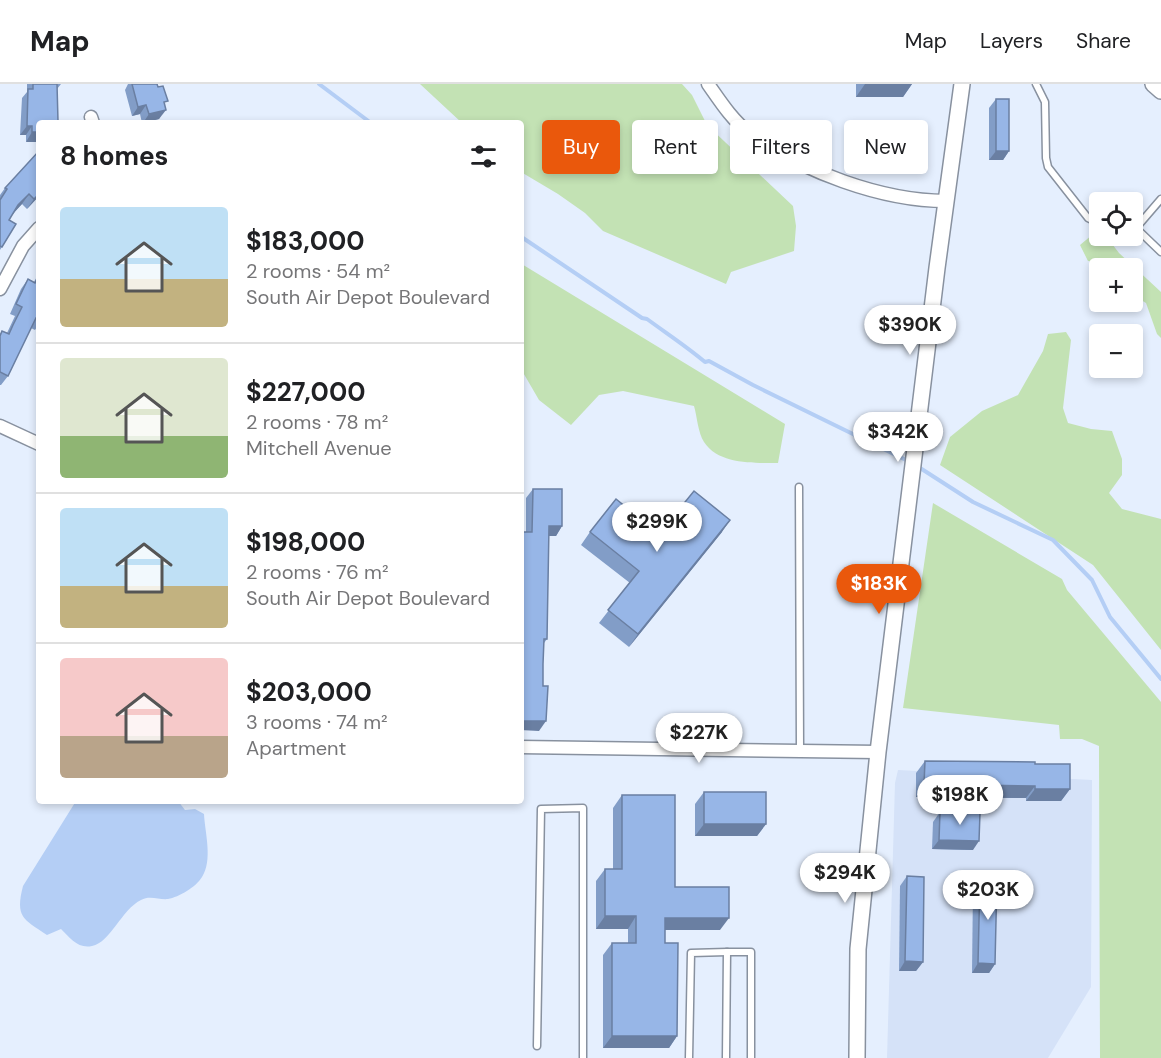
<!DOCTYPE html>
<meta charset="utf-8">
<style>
body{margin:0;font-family:"DM Sans",sans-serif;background:#f2f2f2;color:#202124;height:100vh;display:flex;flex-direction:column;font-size:22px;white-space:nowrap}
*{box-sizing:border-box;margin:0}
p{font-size:20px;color:#757577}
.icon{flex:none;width:33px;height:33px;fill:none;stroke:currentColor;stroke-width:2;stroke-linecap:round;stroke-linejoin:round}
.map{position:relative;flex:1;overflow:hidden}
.panel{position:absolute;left:36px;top:36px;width:488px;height:684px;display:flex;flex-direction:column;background:#fff;border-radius:6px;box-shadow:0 3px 9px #0003}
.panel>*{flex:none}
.hud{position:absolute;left:542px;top:36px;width:530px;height:54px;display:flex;gap:12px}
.buttons{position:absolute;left:1089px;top:108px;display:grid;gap:12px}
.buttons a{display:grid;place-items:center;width:54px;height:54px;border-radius:6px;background:#fff;box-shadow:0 3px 9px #0003;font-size:30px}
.price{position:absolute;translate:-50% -51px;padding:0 14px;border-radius:21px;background:#fff;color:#222;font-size:20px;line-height:39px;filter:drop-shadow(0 2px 3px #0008)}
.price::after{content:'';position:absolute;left:50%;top:36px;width:18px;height:14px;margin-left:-9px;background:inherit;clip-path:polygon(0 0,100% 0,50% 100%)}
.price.active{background:#ea580c;color:#fff}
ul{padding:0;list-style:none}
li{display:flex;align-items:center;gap:18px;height:150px;padding:0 24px}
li+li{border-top:2px solid #e0e0e0}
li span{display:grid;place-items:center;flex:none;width:168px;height:120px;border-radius:6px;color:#555}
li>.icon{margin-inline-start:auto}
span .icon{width:72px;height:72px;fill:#fffc;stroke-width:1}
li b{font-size:26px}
h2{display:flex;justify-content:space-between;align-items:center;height:72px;padding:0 24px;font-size:26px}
.tag{padding:0 21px;border-radius:6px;background:#fff;box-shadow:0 3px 9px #0003;font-size:21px;line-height:54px}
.tag.active{background:#ea580c;color:#fff}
header{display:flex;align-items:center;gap:36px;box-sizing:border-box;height:84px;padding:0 30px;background:#fff;border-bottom:2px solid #e0e0e0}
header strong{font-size:28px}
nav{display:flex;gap:33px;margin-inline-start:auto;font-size:21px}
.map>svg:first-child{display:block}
.built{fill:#d5e2f8}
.green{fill:#c3e2b4}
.water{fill:#b4cef5}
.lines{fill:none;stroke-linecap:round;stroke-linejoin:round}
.stream{stroke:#b4cef5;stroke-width:4}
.service-casing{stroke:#88919f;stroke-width:9}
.minor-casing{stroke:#88919f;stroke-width:15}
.tertiary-casing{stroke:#88919f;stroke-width:18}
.service{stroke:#fff;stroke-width:6}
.minor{stroke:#fff;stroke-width:12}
.tertiary{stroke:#fff;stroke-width:15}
.wall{fill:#829dc7}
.shaded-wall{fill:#6a7fa2}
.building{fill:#97b6e7;stroke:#6a7fa2;stroke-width:1.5}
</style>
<header>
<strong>Map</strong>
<nav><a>Map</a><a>Layers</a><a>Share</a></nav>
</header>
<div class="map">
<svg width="1161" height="974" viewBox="0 0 1161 974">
<rect width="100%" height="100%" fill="#e5effe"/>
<!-- built -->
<path class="built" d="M898 686 1092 696 1091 903 1048 974H887L895 699Z"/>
<!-- green -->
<g class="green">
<path d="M420 0H682L692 11 707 41 793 122 796 142 794 167 731 188 726 200 603 147 585 129 558 110 521 88 520 39H462Z"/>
<path d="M1092 151 1106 152 1119 169 1161 208V254L1157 250 1146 219 1133 211 1132 184H1106L1101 179 1088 177 1080 161Z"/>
<path d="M520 179 785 340 778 379C755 379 719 381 704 358 698 349 697 332 694 322L623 307 599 311 571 341 539 316 521 285Z"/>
<path d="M1066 248 1071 256 1063 324 1068 339 1091 345 1112 347 1122 375V391L1109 409 1122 425 1161 435V566L1093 481 940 381 950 353 982 327 1018 311 1043 267 1048 250Z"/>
<path d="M933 419 1062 495 1067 506 1161 618V974H1100L1099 662 1082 655H1060L1059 641 903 624Z"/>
</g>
<!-- water -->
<path class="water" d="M76 717H178L185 726 195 725 204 730C205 749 213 776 202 793 196 803 179 813 168 815 159 816 150 811 141 816 121 826 111 858 92 862 78 865 70 854 61 845L47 851C23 835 15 833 23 802Z"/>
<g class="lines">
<!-- stream -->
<g class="stream">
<path d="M319 0 371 39"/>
<path d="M520 152 642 234 647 235C666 249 686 262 705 278L709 277 753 301 908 377"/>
<path d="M917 382 973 418 1053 456 1092 496 1110 533 1161 595"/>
</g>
<defs>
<g id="service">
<path d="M1036 0 1045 18 1046 74 1048 83 1088 134 1100 140"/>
<path d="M1161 115 1136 144 1161 168"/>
<path d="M799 403 800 666"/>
<path d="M537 962 541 725 583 724V974"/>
<path d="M689 974 691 869 727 868"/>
<path d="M726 974 727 868H751V974"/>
</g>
<g id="minor">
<path d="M708 0C720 17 732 36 749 49 801 87 882 117 946 117"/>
<path d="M91 33 93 39"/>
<path d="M0 205 23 162 39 144"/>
<path d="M0 342 39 360"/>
<path d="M520 663 878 668"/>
</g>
<g id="tertiary">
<path d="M1153 0 1161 7"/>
<path d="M857 974 858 865 878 668 937 184 962 0"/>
</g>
</defs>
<!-- service casing -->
<use href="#service" class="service-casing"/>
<!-- minor casing -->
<use href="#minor" class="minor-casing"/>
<!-- tertiary casing -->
<use href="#tertiary" class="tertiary-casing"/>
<!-- service -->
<use href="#service" class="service"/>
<!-- minor -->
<use href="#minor" class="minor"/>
<!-- tertiary -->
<use href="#tertiary" class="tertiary"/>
</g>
<!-- wall -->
<g class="wall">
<path d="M27 0H61L57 5 58 37 26 58V51H20L22 14 27 8Z"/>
<path d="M128 0H157L165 21 159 35 142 39 140 30 132 32 125 6Z"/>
<path d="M856 0H912L903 13H856Z"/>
<path d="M996 15 1009 67 1003 76H989V24Z"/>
<path d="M5 104 39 112 27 125 22 120 14 128 9 136 16 140 0 166V111Z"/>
<path d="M39 189V240L35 246 31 244 8 292 1 301H0V250L2 247 7 249 15 232 10 230 21 205 28 195 34 198Z"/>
<path d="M533 405 562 442 556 452H549L547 555 544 559 539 647 526 448V414Z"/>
<path d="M590 448 659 450 722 448 629 563 599 539 630 499 581 461Z"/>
<path d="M925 677 1035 680 1070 705 1061 717H1026V714L916 713V689Z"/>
<path d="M704 708 766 740 757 752H695V720Z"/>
<path d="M622 711 675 803 720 846H665V859L677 952 669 964H603V871L612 859H628V845H596V797L605 785H613V724Z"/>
<path d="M940 728 973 766 932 765 933 738Z"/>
<path d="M907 792 923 878 916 887H899L900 802Z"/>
<path d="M980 794 995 880 989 889H972L973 803Z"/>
</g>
<!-- shaded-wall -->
<g class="shaded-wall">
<path d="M865 0H912L903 13H856Z"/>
<path d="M146 21 140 30 132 32 138 23Z"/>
<path d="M166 26 159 35 143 39 149 30Z"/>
<path d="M27 42H32L26 51H20Z"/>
<path d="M32 48H39V58H26Z"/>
<path d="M996 67H1009L1003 76H989Z"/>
<path d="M29 110 22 120 12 131 18 121Z"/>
<path d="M39 110V112L27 125 34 115Z"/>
<path d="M730 436 722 448 629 563 638 550Z"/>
<path d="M549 442H562L556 452H543Z"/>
<path d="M520 637H546L539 647 520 646Z"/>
<path d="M924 700 1035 702 1026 714 916 713Z"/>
<path d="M1035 705H1070L1061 717H1026Z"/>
<path d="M704 740H766L757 752H695Z"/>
<path d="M939 756 979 757 973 766 932 765Z"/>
<path d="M605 832H636L628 845H596Z"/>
<path d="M665 834H729L720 846H657Z"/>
<path d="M905 877 923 878 916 887H899Z"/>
<path d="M978 879 995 880 989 889H972Z"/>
<path d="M612 952H677L669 964H603Z"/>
</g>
<!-- building -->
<g class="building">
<path d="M33 0H57L58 37H50V39H39V48H32V42H27L28 5H33Z"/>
<path d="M132 0H157L158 3 163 2 168 17 164 18 166 26 149 30 146 21 138 23Z"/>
<rect x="996" y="15" width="13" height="52"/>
<path d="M38 68 39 69V110L34 115 29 110 18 121 9 136 16 140 2 163 0 162V116L7 105 5 104Z"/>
<path d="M39 191V235L36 234 8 292 0 288V252L2 247 9 250 13 241 22 223 16 220 28 195 35 199Z"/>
<path d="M533 405H562V442H549L547 555H544L543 580V602H548L546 637H520V448H532Z"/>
<path d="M694 407 730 436 638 550 608 526 639 487 590 448 616 415 659 450Z"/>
<path d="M925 677 1035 678V680H1070V705H1035V702L924 700Z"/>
<rect x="704" y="708" width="62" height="32"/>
<path d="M622 711H675V803H729V834H665V859H678L677 952H612V859H636V832H605V785H622Z"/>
<path d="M940 728 980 729 979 757 939 756Z"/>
<path d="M907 792 924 793 923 878 905 877Z"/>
<path d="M980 794H997L995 880 978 879Z"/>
</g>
</svg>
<div class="buttons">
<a><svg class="icon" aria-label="locate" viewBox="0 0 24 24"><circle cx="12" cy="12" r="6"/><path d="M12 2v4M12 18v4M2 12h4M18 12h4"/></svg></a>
<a>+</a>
<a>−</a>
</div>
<b class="price" style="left:910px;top:272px">$390K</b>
<b class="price" style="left:898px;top:379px">$342K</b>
<b class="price" style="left:657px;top:469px">$299K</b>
<b class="price active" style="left:879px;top:531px">$183K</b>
<b class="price" style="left:699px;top:680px">$227K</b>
<b class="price" style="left:960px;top:742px">$198K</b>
<b class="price" style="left:845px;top:820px">$294K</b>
<b class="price" style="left:988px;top:837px">$203K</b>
<div class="hud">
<a class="tag active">Buy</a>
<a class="tag">Rent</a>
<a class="tag">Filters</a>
<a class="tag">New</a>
</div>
<section class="panel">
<h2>8 homes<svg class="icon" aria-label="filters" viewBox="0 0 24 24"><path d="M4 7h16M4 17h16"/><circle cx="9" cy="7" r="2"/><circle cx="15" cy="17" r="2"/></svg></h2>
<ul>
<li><span style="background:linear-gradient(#bfe0f5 60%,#c2b280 0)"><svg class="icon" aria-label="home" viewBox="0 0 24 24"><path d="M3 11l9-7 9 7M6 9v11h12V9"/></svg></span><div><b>$183,000</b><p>2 rooms · 54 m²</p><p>South Air Depot Boulevard</p></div></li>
<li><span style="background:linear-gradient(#dfe7d0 65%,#8fb573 0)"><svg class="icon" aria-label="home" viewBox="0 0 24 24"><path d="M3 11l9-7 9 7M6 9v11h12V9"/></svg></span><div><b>$227,000</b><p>2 rooms · 78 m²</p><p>Mitchell Avenue</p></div></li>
<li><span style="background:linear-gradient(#bfe0f5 65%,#c2b280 0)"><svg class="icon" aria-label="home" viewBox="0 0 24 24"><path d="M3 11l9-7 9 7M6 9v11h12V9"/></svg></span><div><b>$198,000</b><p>2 rooms · 76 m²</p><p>South Air Depot Boulevard</p></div></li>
<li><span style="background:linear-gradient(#f6c9c9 65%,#b9a48a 0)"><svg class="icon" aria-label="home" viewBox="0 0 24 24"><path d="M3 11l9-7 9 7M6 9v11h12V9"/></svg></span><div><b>$203,000</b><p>3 rooms · 74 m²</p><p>Apartment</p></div></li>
</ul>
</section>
</div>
